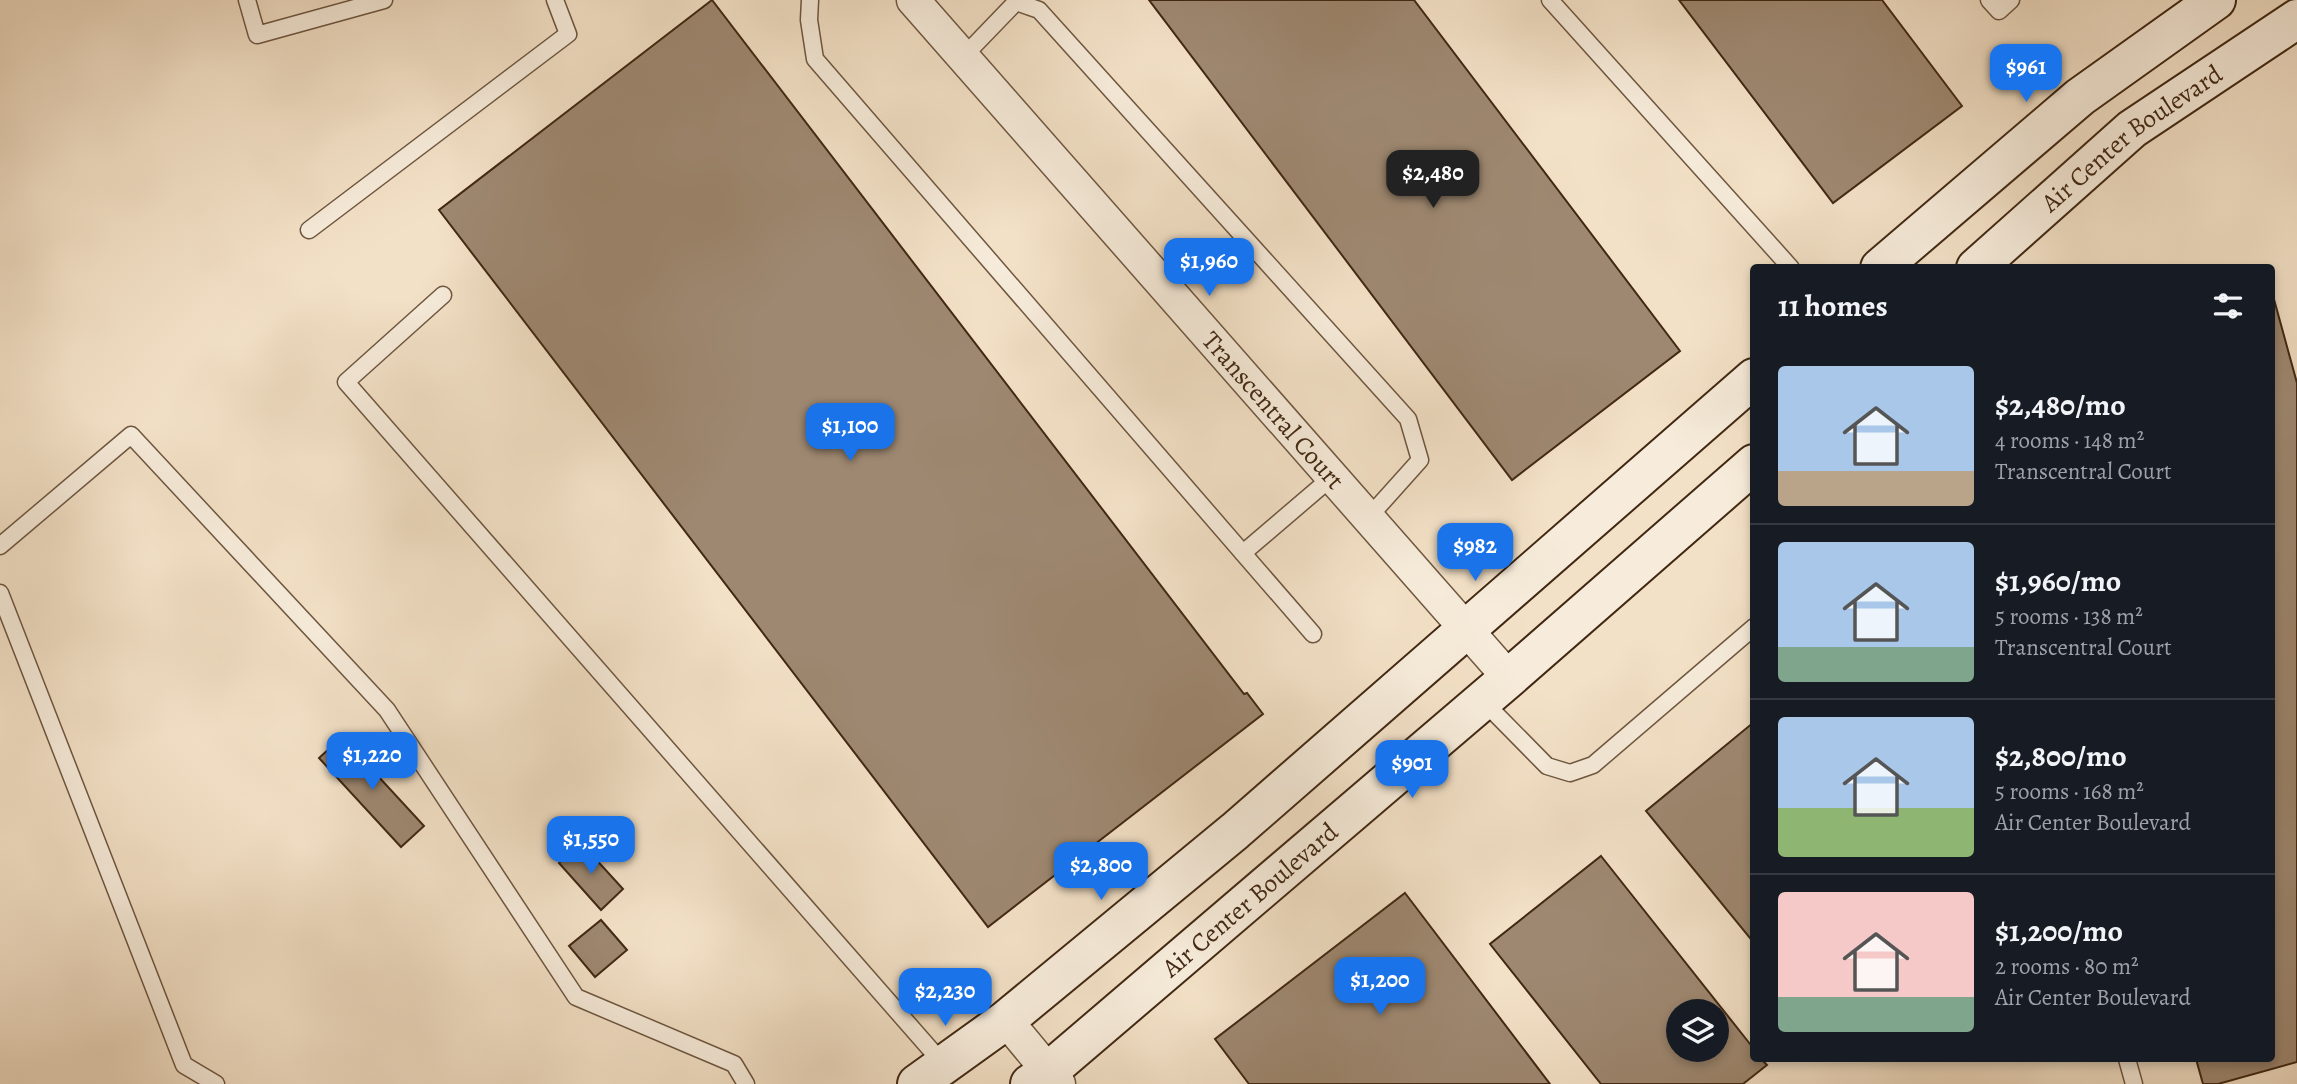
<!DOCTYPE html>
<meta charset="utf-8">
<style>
body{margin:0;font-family:Alegreya,serif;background:#20242c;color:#f1f3f6;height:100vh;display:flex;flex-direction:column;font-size:26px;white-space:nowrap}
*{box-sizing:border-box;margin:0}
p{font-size:23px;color:#9ea1a6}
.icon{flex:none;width:38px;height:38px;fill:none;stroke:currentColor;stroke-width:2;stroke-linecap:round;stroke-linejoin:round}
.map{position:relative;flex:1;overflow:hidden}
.side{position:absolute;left:1750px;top:264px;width:525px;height:798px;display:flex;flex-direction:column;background:#171b24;border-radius:7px;box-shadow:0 4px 10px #0003}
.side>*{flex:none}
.tools{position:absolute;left:1666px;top:999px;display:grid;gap:14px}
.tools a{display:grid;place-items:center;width:63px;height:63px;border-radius:50%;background:#171b24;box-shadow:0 4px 10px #0003;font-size:35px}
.price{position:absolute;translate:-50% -60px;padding:0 16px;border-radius:14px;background:#1a73e8;color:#fff;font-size:23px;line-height:46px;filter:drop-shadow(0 2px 4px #0008)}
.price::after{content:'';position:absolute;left:50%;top:42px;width:21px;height:16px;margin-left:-10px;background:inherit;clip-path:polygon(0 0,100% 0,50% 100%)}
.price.selected{background:#222;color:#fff}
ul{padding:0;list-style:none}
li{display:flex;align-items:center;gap:21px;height:175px;padding:0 28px}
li+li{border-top:2px solid #363941}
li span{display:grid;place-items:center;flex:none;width:196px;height:140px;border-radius:7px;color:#555}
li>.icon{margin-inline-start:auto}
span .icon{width:84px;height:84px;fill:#fffc;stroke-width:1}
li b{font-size:30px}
h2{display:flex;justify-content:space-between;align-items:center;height:84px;padding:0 28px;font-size:30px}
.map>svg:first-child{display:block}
.building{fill:#9e8871;stroke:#412813;stroke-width:2;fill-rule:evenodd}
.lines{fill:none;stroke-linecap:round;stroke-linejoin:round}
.lane-casing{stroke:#6e5640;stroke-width:19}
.street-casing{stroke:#6e5640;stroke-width:35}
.secondary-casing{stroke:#412813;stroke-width:42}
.lane{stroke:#f7ecdb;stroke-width:16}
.street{stroke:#f7ecdb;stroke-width:32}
.secondary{stroke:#f7ecdb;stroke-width:38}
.labels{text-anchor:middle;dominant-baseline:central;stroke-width:5;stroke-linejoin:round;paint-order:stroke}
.street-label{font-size:26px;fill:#412813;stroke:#f7ecdb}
</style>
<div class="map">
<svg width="2297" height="1084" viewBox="0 0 2297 1084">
<rect width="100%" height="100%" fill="#f3e1c7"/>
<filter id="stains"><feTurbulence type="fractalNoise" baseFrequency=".00286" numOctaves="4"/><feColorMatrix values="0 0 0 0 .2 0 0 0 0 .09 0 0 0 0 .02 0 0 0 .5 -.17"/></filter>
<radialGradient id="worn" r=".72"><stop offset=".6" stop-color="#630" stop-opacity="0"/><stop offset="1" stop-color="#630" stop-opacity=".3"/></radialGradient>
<!-- building -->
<g class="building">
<path d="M712 0 1244 694 1247 693 1263 714 988 927 439 210Z"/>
<path d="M1149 0H1414L1680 351 1512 480Z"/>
<path d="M1679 0H1882L1962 106 1833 203Z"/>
<path d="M2272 292 2297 383V1062L2218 1084H2203L2196 1059H2272Z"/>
<path d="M1754 722V943L1646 811Z"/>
<path d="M342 737 424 826 401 847 319 758Z"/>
<path d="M581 843 623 889 601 910 559 863Z"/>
<path d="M1601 856 1754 1049V1059H1761L1767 1065 1743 1084H1601L1490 944ZM1678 1012H1717V1050H1678Z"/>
<path d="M1405 893 1550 1084H1249L1215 1039Z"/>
<path d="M601 920 627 950 595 977 569 946Z"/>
</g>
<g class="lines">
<defs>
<g id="lane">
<path d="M247 0 257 35 384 0"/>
<path d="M810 0 809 20 815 59 1313 634"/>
<path d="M1550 0 1791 268"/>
<path d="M1989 0 1999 11 2011 0"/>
<path d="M963 57 1016 2 1039 10 1408 419 1420 460 1368 518"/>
<path d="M309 230 568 34 555 0"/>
<path d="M443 295 346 382 945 1066"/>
<path d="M0 546 131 435 387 710 576 997 734 1064 746 1084"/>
<path d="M1243 553 1332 477"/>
<path d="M0 593 184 1065 216 1084"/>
<path d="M1482 700 1547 766 1570 773 1593 765 1754 627"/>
<path d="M2127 1059 2134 1084"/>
</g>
<g id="street">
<path id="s1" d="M913 0 1509 678"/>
<path d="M1006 1020 1059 1084"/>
</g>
<g id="secondary">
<path d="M1880 268 2080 97 2216 0"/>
<path id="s2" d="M1976 268 2132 129 2297 19"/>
<path d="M917 1084 1006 1020 1235 831 1754 378"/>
<path id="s3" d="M1030 1084 1049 1071 1509 678 1754 464"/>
</g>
</defs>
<!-- lane casing -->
<use href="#lane" class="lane-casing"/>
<!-- street casing -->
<use href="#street" class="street-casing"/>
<!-- secondary casing -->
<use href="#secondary" class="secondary-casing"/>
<!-- lane -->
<use href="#lane" class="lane"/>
<!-- street -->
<use href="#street" class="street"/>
<!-- secondary -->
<use href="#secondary" class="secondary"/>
</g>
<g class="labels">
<!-- street labels -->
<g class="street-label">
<text stroke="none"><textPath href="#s2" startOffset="203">Air Center Boulevard</textPath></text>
<text stroke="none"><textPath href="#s1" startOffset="546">Transcentral Court</textPath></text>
<text stroke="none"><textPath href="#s3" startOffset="287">Air Center Boulevard</textPath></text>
</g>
</g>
<rect width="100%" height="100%" filter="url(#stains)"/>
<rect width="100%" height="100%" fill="url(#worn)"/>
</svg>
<div class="tools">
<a><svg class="icon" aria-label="layers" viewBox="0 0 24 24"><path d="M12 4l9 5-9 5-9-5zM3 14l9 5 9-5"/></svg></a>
</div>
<b class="price" style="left:2026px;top:104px">$961</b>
<b class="price selected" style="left:1433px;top:210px">$2,480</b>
<b class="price" style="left:1209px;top:298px">$1,960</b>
<b class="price" style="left:850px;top:463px">$1,100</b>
<b class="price" style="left:1475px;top:583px">$982</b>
<b class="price" style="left:372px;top:792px">$1,220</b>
<b class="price" style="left:1412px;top:800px">$901</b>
<b class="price" style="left:591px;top:876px">$1,550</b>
<b class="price" style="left:1101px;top:902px">$2,800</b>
<b class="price" style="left:1380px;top:1017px">$1,200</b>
<b class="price" style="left:945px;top:1028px">$2,230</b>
<section class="side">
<h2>11 homes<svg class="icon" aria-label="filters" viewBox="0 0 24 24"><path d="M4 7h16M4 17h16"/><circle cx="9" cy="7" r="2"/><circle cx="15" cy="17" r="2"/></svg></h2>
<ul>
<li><span style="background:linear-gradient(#a9c7e8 75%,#b9a48a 0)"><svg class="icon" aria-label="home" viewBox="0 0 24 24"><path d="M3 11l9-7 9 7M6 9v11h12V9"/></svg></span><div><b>$2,480/mo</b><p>4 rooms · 148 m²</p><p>Transcentral Court</p></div></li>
<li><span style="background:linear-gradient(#a9c7e8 75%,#7fa58c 0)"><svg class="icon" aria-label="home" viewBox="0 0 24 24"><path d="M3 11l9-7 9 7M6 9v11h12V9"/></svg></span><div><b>$1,960/mo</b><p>5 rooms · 138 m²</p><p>Transcentral Court</p></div></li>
<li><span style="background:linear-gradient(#a9c7e8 65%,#8fb573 0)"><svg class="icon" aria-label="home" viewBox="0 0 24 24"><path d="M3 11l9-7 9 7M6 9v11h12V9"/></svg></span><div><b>$2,800/mo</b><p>5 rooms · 168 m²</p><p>Air Center Boulevard</p></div></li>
<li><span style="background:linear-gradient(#f6c9c9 75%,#7fa58c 0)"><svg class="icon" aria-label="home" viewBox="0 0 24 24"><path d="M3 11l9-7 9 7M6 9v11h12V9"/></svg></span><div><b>$1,200/mo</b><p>2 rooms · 80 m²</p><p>Air Center Boulevard</p></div></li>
</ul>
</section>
</div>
